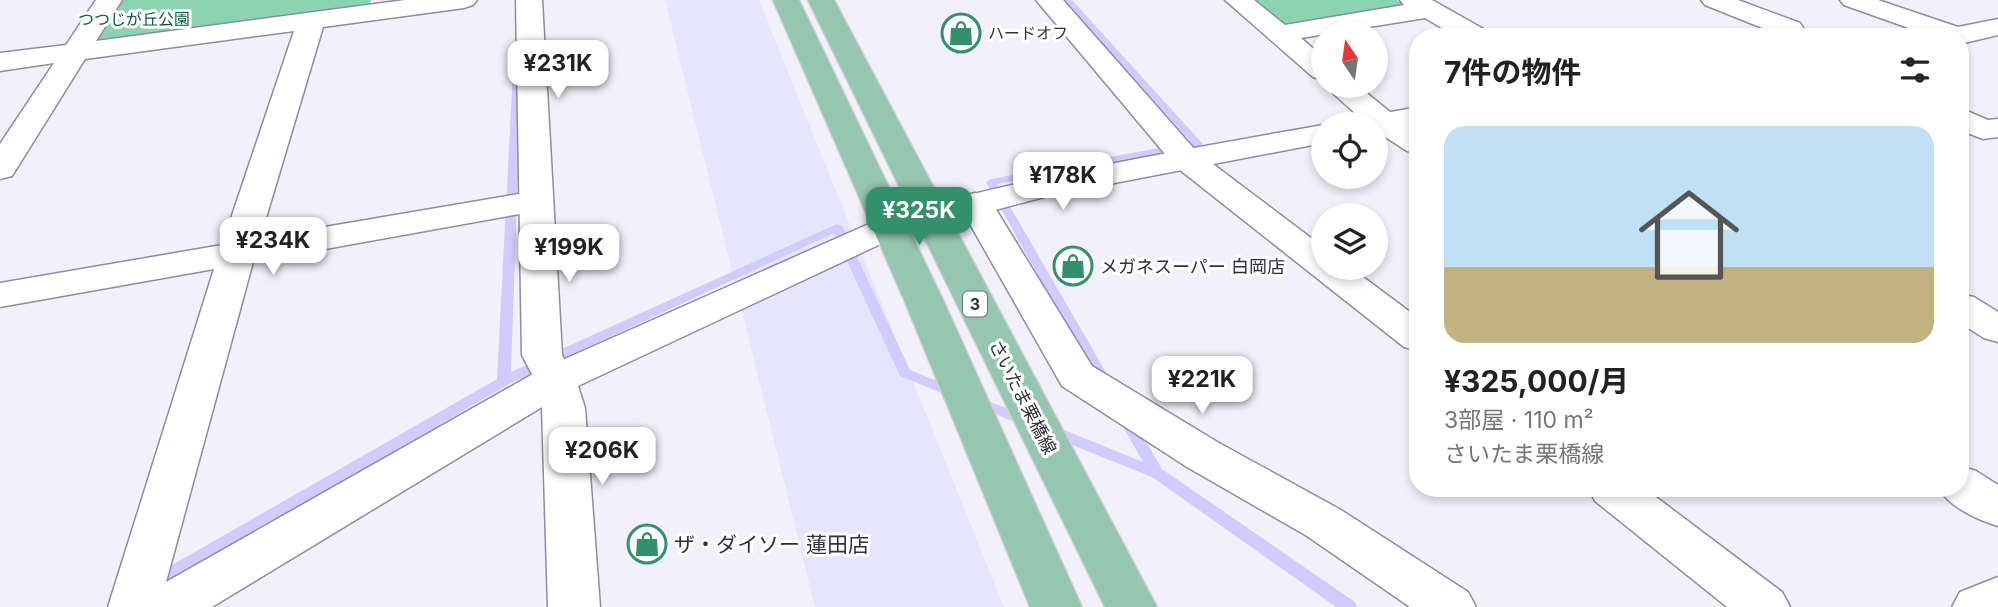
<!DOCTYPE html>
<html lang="ja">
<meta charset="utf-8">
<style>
body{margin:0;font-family:Inter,"Noto Sans JP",sans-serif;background:#f6f6f6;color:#222;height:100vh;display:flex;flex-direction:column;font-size:26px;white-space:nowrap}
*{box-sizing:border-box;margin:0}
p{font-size:23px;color:#767676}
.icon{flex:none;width:38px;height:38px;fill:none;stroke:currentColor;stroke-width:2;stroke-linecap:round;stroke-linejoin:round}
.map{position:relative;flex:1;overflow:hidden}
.details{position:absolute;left:1409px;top:28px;width:560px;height:469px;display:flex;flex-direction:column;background:#fff;border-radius:28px;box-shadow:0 4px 10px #0003}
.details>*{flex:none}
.needle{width:46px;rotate:347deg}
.controls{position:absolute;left:1311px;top:21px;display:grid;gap:14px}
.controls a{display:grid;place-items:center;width:77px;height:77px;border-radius:50%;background:#fff;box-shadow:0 4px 10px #0003;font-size:35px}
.price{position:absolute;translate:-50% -60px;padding:0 16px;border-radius:14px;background:#fff;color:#222;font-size:23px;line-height:46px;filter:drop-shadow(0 2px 4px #0008)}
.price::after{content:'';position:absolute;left:50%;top:42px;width:21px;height:16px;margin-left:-10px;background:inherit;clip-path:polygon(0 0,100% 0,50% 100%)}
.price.on{background:#32916a;color:#fff}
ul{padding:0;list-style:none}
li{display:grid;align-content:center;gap:14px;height:371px;padding:0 35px}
li span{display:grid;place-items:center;height:217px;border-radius:21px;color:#555}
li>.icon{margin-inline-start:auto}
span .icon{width:126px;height:126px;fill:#fffc;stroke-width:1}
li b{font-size:30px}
h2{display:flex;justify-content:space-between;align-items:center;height:84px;padding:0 35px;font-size:30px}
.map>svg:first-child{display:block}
.built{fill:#e6e4fe}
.green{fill:#8ad4b0}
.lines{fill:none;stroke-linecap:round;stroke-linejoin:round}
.stream{fill:#d1ccfd;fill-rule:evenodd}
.minor-casing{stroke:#8e8ba3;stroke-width:3}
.tertiary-casing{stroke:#8e8ba3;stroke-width:3}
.primary-casing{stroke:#d2d1d4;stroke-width:3}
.minor{fill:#fff;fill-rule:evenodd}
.tertiary{fill:#fff;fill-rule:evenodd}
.primary{fill:#94c6b0;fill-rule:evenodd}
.labels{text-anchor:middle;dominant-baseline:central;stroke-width:6;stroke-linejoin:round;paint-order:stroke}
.far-park-label{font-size:16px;fill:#09593c;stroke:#fff}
.far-poi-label{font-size:16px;fill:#31303a;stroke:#fff;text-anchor:start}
.shield{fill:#fff;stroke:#6f6e75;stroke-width:2}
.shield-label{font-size:16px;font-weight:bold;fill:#31303a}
.poi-label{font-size:18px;fill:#31303a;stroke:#fff;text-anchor:start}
.street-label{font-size:18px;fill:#31303a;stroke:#fff}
.near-poi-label{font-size:21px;fill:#31303a;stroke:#fff;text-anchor:start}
</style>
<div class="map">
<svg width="1998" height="607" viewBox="0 0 1998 607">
<rect width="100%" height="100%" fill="#f2f1fb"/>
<!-- built -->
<path class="built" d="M665 0H759L1004 607H815Z"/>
<!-- green -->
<g class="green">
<path d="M122 0H371L370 4 360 9 107 42 98 38Z"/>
<path d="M1251 0H1396L1405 4 1284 25Z"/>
</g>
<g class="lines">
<!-- stream -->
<g class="stream">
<path d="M1063 0H1072L1203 144 1198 147 997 184 1111 381 1109 384H1099L1097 381 986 182 991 179 1191 142Z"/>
<path d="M518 49 522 52 511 372 837 224 843 227 910 370 959 390 961 393 959 396H949L900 376 834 233 509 384 178 578 170 607H154L165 569 497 379 514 52Z"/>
<path d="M977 397 1030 417 1032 421 1030 425 1025 426 972 405 970 402 972 399Z"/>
<path d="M1125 413 1130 414 1162 469 1355 602 1357 607H1336L1152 477 1047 435 1045 431 1047 427H1057L1143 462 1118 418 1120 414Z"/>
</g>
<defs>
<g id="minor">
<path d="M96 0H122L96 41 405 0H477L473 5 464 8 323 27 260 238 536 191 548 194 553 201 548 208 536 211 253 262 166 582 540 370 880 219 892 215 904 219 910 226 904 233 578 386 585 408 600 607H548L542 407 212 607H108L214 269 0 307V283L222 245 294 31 85 59 12 176 0 179V144L54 63 0 71V53L66 45Z"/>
<path d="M1036 0H1063L1197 152 1323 247V268H1351L1418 318V351L1404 347 1175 166Z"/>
<path d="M1225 0H1254L1285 25 1404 5 1400 0H1432L1487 31 1491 37H1457L1425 18 1301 38 1323 57V80L1313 77Z"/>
<path d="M1701 0H1738L1800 23 1804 29 1800 35H1780L1705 5Z"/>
<path d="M1840 0H1878L1958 27 1998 19V35L1960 44V37H1934L1844 5Z"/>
<path d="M1325 86H1358L1395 116 1418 130V153L1407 151 1376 131V124H1367Z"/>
<path d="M1960 108 1988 120 1998 119V137L1983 139 1960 130Z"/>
<path d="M975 193 987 196 992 203 1092 366 1219 443 1341 510 1468 592 1476 607H1410L1307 536 1187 467 1062 386 958 203 963 196Z"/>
<path d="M1960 294 1974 297 1998 312V342L1984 338 1960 323Z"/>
<path d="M1960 466 1976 471 1998 485V526C1978 520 1949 507 1939 488H1960Z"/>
<path d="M1588 488H1644L1782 592 1790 607H1727L1595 501Z"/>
</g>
<g id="tertiary">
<path d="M516 0H542L562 355 576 380 570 390 555 395 540 390 522 355Z"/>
<path d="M1418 107V125L1376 133V124H1359L1364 117Z"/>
<path d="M1323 125V143L1052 195 892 237 880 233 874 226 880 219C1025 177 1174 151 1323 125Z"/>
<path d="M1998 577V607H1952L1960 592Z"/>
</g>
<g id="primary">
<path d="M773 0H799L944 302 1082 607H1030L905 302Z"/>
<path d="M808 0H834L1157 607H1105Z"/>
</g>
</defs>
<!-- minor casing -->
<use href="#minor" class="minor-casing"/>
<!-- tertiary casing -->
<use href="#tertiary" class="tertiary-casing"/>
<!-- primary casing -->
<use href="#primary" class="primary-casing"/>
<!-- minor -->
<use href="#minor" class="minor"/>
<!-- tertiary -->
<use href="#tertiary" class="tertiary"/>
<!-- primary -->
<use href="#primary" class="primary"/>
</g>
<!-- icons -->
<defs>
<symbol id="shop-ring" viewBox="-11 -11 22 22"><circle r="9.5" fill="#fff" stroke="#32916a" stroke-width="1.5"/><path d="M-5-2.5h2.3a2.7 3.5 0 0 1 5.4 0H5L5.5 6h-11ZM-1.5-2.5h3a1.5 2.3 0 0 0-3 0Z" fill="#32916a"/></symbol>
</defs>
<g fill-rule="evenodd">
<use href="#shop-ring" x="939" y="11" width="44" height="44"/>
<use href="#shop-ring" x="1051" y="244" width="44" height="44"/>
<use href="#shop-ring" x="625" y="522" width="44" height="44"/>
</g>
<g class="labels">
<!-- far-park labels -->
<g class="far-park-label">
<text x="134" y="19">つつじが丘公園</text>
</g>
<!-- far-poi labels -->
<g class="far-poi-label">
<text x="988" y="33">ハードオフ</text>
</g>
<!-- shield labels -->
<rect class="shield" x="963" y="291.5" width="24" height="25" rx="5"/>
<g class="shield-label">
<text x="975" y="304">3</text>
</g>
<!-- poi labels -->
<g class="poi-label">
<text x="1100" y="266">メガネスーパー 白岡店</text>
</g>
<!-- street labels -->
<g class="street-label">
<text transform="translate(1023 397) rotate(63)">さいたま栗橋線</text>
</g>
<!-- near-poi labels -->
<g class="near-poi-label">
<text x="674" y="544">ザ・ダイソー 蓮田店</text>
</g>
</g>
</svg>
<div class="controls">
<a><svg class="needle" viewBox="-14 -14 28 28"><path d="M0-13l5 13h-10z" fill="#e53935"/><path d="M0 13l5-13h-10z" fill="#767676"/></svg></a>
<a><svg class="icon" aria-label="locate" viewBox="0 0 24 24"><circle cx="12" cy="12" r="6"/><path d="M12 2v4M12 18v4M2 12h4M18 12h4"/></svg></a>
<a><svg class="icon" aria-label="layers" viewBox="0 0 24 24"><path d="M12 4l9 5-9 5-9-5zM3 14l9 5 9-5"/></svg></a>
</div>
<b class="price" style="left:558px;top:100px">¥231K</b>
<b class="price" style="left:1063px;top:212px">¥178K</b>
<b class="price on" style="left:919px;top:247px">¥325K</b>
<b class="price" style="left:273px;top:277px">¥234K</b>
<b class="price" style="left:569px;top:284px">¥199K</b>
<b class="price" style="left:1202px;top:416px">¥221K</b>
<b class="price" style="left:602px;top:487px">¥206K</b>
<section class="details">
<h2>7件の物件<svg class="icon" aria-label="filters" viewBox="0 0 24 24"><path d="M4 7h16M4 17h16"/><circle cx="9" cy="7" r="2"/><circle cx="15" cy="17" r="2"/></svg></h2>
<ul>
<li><span style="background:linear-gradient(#bfe0f5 65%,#c2b280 0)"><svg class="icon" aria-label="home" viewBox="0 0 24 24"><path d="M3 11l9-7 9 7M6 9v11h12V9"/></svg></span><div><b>¥325,000/月</b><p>3部屋 · 110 m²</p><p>さいたま栗橋線</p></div></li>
</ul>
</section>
</div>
